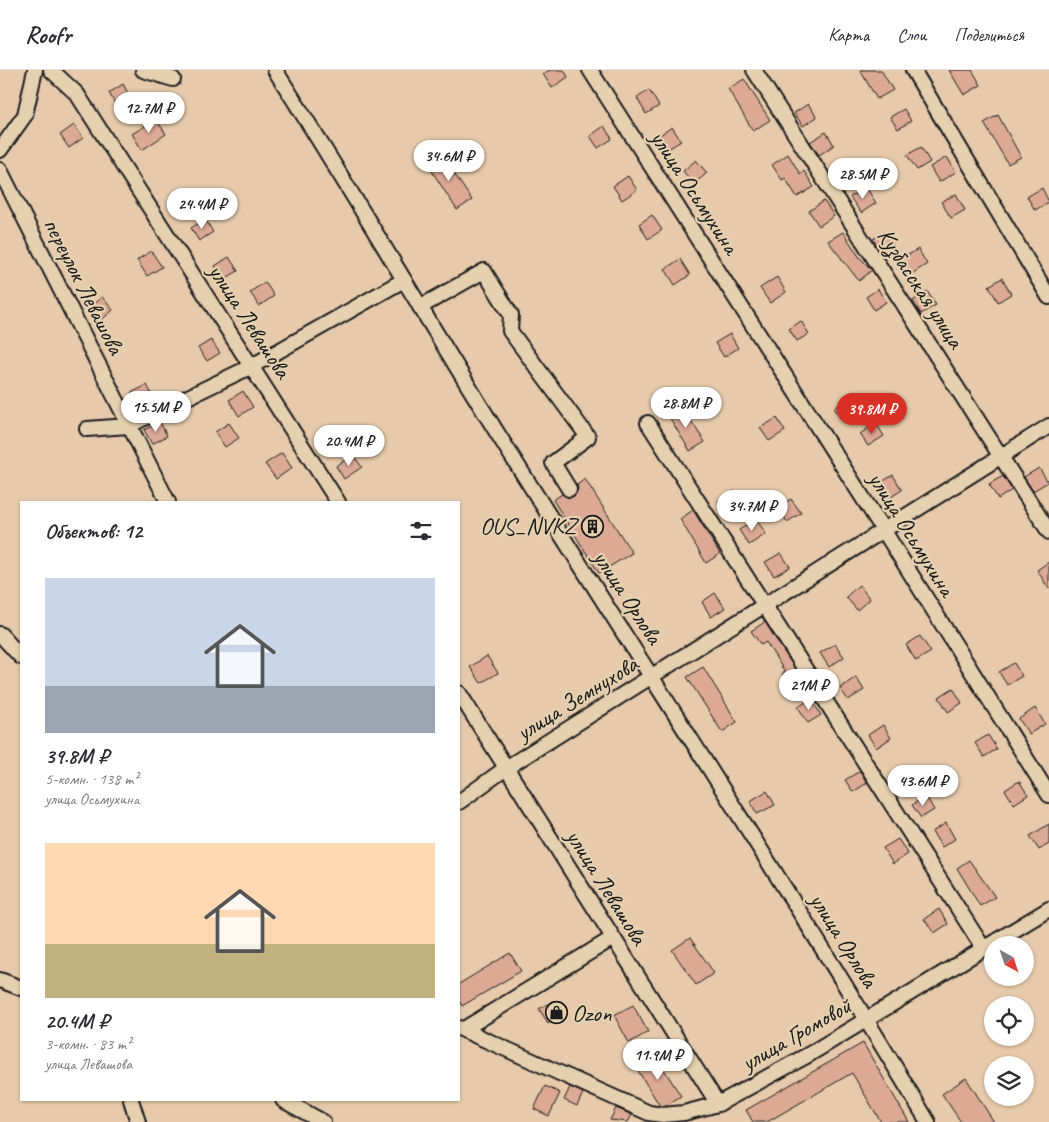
<!DOCTYPE html>
<html lang="ru">
<meta charset="utf-8">
<style>
body{margin:0;font-family:Caveat,sans-serif;background:#f7f7f7;color:#2b2b33;height:100vh;display:flex;flex-direction:column;font-size:19px;white-space:nowrap}
*{box-sizing:border-box;margin:0}
p{font-size:16px;color:#7c7c81}
.icon{flex:none;width:28px;height:28px;fill:none;stroke:currentColor;stroke-width:2;stroke-linecap:round;stroke-linejoin:round}
.map{position:relative;flex:1;overflow:hidden}
.details{position:absolute;left:20px;top:431px;width:440px;height:600px;display:flex;flex-direction:column;background:#fff;border-radius:0px;box-shadow:0 1px 4px #0004}
.details>*{flex:none}
.needle{width:32px;rotate:140deg}
.tools{position:absolute;left:984px;top:866px;display:grid;gap:10px}
.tools a{display:grid;place-items:center;width:50px;height:50px;border-radius:50%;background:#fff;box-shadow:0 1px 4px #0004;font-size:25px}
.price{position:absolute;translate:-50% -42px;padding:0 11px;border-radius:18px;background:#fff;color:#222;font-size:16px;line-height:32px;filter:drop-shadow(0 1px 2px #0008)}
.price::after{content:'';position:absolute;left:50%;top:30px;width:15px;height:11px;margin-left:-8px;background:inherit;clip-path:polygon(0 0,100% 0,50% 100%)}
.price.active{background:#d93025;color:#fff}
ul{padding:0;list-style:none}
li{display:grid;align-content:center;gap:10px;height:265px;padding:0 25px}
li span{display:grid;place-items:center;height:155px;border-radius:0px;color:#555}
li>.icon{margin-inline-start:auto}
span .icon{width:90px;height:90px;fill:#fffc;stroke-width:1}
li b{font-size:21px}
h2{display:flex;justify-content:space-between;align-items:center;height:60px;padding:0 25px;font-size:21px}
header{display:flex;align-items:center;gap:30px;box-sizing:border-box;height:70px;padding:0 25px;background:#fff;border-bottom:1px solid #e1e1e2}
header strong{font-size:24px}
nav{display:flex;gap:28px;margin-inline-start:auto;font-size:18px}
.map>svg:first-child{display:block}
.building{fill:#dca995;stroke:#1c1c1c}
.lines{fill:none;stroke-linecap:round;stroke-linejoin:round}
.minor-casing{stroke:#1c1c1c;stroke-width:18}
.minor{stroke:#e5d0af;stroke-width:14}
.labels{text-anchor:middle;dominant-baseline:central;stroke-width:4.5;stroke-linejoin:round;paint-order:stroke}
.street-label{font-size:24px;fill:#1c1c1c;stroke:#e5d0af}
.poi-label{font-size:24px;fill:#1c1c1c;stroke:#e5d0af;text-anchor:end}
</style>
<header>
<strong>Roofr</strong>
<nav><a>Карта</a><a>Слои</a><a>Поделиться</a></nav>
</header>
<div class="map">
<svg width="1049" height="1052" viewBox="0 0 1049 1052">
<rect width="100%" height="100%" fill="#e6caab"/>
<filter id="ink" filterUnits="userSpaceOnUse"><feTurbulence type="fractalNoise" baseFrequency=".02" numOctaves="2"/><feDisplacementMap in="SourceGraphic" scale="10" xChannelSelector="R" yChannelSelector="G"/><feConvolveMatrix kernelMatrix="1 2 1 2 8 2 1 2 1" color-interpolation-filters="sRGB"/></filter>
<g filter="url(#ink)">
<!-- building -->
<g class="building">
<path d="M550 0H564L568 7 552 18 543 4Z"/>
<path d="M860 0H881L893 20 877 29Z"/>
<path d="M949 0H972L981 15 964 25Z"/>
<path d="M744 9 770 50 753 61 728 19Z"/>
<path d="M123 14 131 29 117 37 109 23Z"/>
<path d="M649 20 659 36 646 44 637 28Z"/>
<path d="M808 34 817 47 803 56 794 43Z"/>
<path d="M904 39 911 51 898 59 890 47Z"/>
<path d="M998 45 1021 87 1008 94 984 53Z"/>
<path d="M156 49 166 64 142 80 132 64Z"/>
<path d="M74 55 83 68 69 78 60 65Z"/>
<path d="M604 56 612 69 598 78 590 66Z"/>
<path d="M672 57 681 71 668 79 660 65Z"/>
<path d="M826 62 834 75 819 85 810 72Z"/>
<path d="M921 77 930 92 917 100 907 85Z"/>
<path d="M440 83 472 130 457 140 426 92Z"/>
<path d="M788 84 800 104 804 101 814 117 797 127 785 108 782 110 772 95Z"/>
<path d="M947 87 956 102 939 112 930 97Z"/>
<path d="M696 90 707 103 694 114 683 101Z"/>
<path d="M628 106 637 120 622 130 613 116Z"/>
<path d="M866 117 876 133 861 143 850 127Z"/>
<path d="M1042 118 1049 132 1035 140 1027 127Z"/>
<path d="M956 124 965 140 951 148 941 132Z"/>
<path d="M824 131 834 146 819 156 809 141Z"/>
<path d="M652 145 662 160 648 169 639 154Z"/>
<path d="M205 149 213 162 199 171 191 158Z"/>
<path d="M843 162 860 188 872 200 859 211 828 171Z"/>
<path d="M885 162 893 174 881 182 873 169Z"/>
<path d="M918 179 927 194 910 205 900 190Z"/>
<path d="M151 181 162 197 147 206 137 190Z"/>
<path d="M229 187 238 201 223 210 215 196Z"/>
<path d="M680 189 690 205 675 215 665 199Z"/>
<path d="M777 207 786 222 770 233 760 218Z"/>
<path d="M1002 208 1011 224 998 232 989 216Z"/>
<path d="M265 212 274 226 259 236 250 222Z"/>
<path d="M878 219 886 232 874 240 866 227Z"/>
<path d="M927 221 936 235 921 244 913 231Z"/>
<path d="M102 227 113 240 99 252 88 238Z"/>
<path d="M801 251 809 264 797 271 789 259Z"/>
<path d="M730 264 738 278 724 287 715 273Z"/>
<path d="M211 270 220 283 207 291 198 278Z"/>
<path d="M147 315 156 333 140 340 131 323Z"/>
<path d="M243 321 253 337 239 346 229 330Z"/>
<path d="M849 328 858 343 844 352 834 338Z"/>
<path d="M681 336 705 372 690 381 668 345Z"/>
<path d="M777 348 785 361 769 371 760 358Z"/>
<path d="M160 352 167 366 152 374 144 360Z"/>
<path d="M229 353 239 368 225 377 215 362Z"/>
<path d="M876 353 884 366 868 376 860 364Z"/>
<path d="M282 383 292 398 276 409 265 394Z"/>
<path d="M353 385 362 397 344 409 336 396Z"/>
<path d="M1039 398 1048 412 1033 421 1024 407Z"/>
<path d="M893 405 902 420 886 430 877 415Z"/>
<path d="M1003 406 1012 420 998 429 989 414Z"/>
<path d="M585 409 632 483 599 503 553 430 562 424 569 428 574 426 578 419 577 415Z"/>
<path d="M734 421 742 434 726 444 718 431Z"/>
<path d="M791 429 801 443 787 452 778 437Z"/>
<path d="M693 440 720 484 706 493 680 449Z"/>
<path d="M756 449 766 464 749 475 739 460Z"/>
<path d="M781 483 790 497 774 506 765 492Z"/>
<path d="M1049 492V519L1037 500Z"/>
<path d="M859 515 870 529 857 540 846 527Z"/>
<path d="M715 523 725 538 711 547 702 532Z"/>
<path d="M765 552 803 611 792 619 782 604 785 602 766 572 761 575 751 561Z"/>
<path d="M920 566 931 582 916 591 906 575Z"/>
<path d="M835 574 844 587 829 597 820 583Z"/>
<path d="M487 586 498 603 481 613 470 597Z"/>
<path d="M1014 593 1022 606 1007 615 999 602Z"/>
<path d="M703 597 737 652 722 662 687 607Z"/>
<path d="M856 607 864 620 848 630 840 618Z"/>
<path d="M953 618 962 633 948 642 939 627Z"/>
<path d="M811 629 821 645 808 653 798 637Z"/>
<path d="M1035 638 1045 654 1029 664 1019 649Z"/>
<path d="M883 655 891 668 876 678 868 665Z"/>
<path d="M988 665 997 679 984 687 975 673Z"/>
<path d="M913 695 921 708 907 717 899 704Z"/>
<path d="M860 701 867 713 853 722 845 710Z"/>
<path d="M1019 711 1028 725 1014 734 1005 720Z"/>
<path d="M767 721 775 735 757 744 750 731Z"/>
<path d="M926 726 934 740 921 748 912 735Z"/>
<path d="M946 753 955 769 942 777 932 762Z"/>
<path d="M1049 754V774L1039 780 1030 766Z"/>
<path d="M898 769 908 784 893 794 883 778Z"/>
<path d="M969 790 995 827 980 836 957 798Z"/>
<path d="M939 839 948 854 934 863 924 849Z"/>
<path d="M690 868 714 903 696 915 672 880Z"/>
<path d="M510 883 521 901 462 936 459 931V914Z"/>
<path d="M553 931 561 945 548 953 539 939Z"/>
<path d="M633 935 648 962 629 973 614 945Z"/>
<path d="M863 973 909 1052H881L852 1003 767 1052H753L746 1040Z"/>
<path d="M654 984 681 1026 665 1036H660L635 996Z"/>
<path d="M966 1008 994 1052H961L942 1024Z"/>
<path d="M545 1016 560 1023 549 1046 534 1039Z"/>
<path d="M570 1017 583 1023 577 1036 564 1030Z"/>
<path d="M616 1038 632 1045 628 1052 610 1050Z"/>
</g>
<g class="lines">
<defs>
<g id="minor">
<path d="M51 0 77 24 338 432"/>
<path d="M143 0 173 9"/>
<path d="M275 0C354 124 428 252 506 377 647 602 792 824 928 1052"/>
<path d="M590 0 884 461 1049 725"/>
<path d="M754 0 1049 462"/>
<path d="M913 0 1049 227"/>
<path d="M0 80 25 45 35 0"/>
<path d="M0 100 168 432"/>
<path d="M420 237 484 201 511 245 510 261 588 367 553 393 569 419"/>
<path d="M648 353 984 879"/>
<path d="M87 359 128 356 252 296 404 210"/>
<path d="M0 564 21 587"/>
<path d="M459 623 718 1034"/>
<path d="M459 732 506 698 1049 356"/>
<path d="M0 910 21 918"/>
<path d="M459 958 649 1043 663 1045 684 1043 718 1034 808 985 1049 839"/>
<path d="M464 959 613 868"/>
<path d="M131 1030 138 1052"/>
<path d="M283 1030 323 1052"/>
</g>
</defs>
<!-- minor casing -->
<use href="#minor" class="minor-casing"/>
<!-- minor -->
<use href="#minor" class="minor"/>
</g>
</g>
<!-- icons -->
<defs>
<symbol id="building-ring" viewBox="-11 -11 22 22"><circle r="9.5" fill="#e5d0af" stroke="#1c1c1c" stroke-width="1.5"/><path d="M-4-6H4V6H1V3H-1V6H-4ZM-2.5-4.3h1.7v1.8h-1.7ZM.8-4.3h1.7v1.8H.8ZM-2.5-1h1.7V.8h-1.7ZM.8-1h1.7V.8H.8Z" fill="#1c1c1c"/></symbol>
<symbol id="shop-ring" viewBox="-11 -11 22 22"><circle r="9.5" fill="#e5d0af" stroke="#1c1c1c" stroke-width="1.5"/><path d="M-5-2.5h2.3a2.7 3.5 0 0 1 5.4 0H5L5.5 6h-11ZM-1.5-2.5h3a1.5 2.3 0 0 0-3 0Z" fill="#1c1c1c"/></symbol>
</defs>
<g fill-rule="evenodd">
<use href="#building-ring" x="580" y="444" width="25" height="25"/>
<use href="#shop-ring" x="544" y="930" width="25" height="25"/>
</g>
<g class="labels">
<!-- street labels -->
<g class="street-label">
<text transform="translate(695 122) rotate(57)">улица Осьмухина</text>
<text transform="translate(84 216) rotate(63)">переулок Левашова</text>
<text transform="translate(921 218) rotate(57)">Кузбасская улица</text>
<text transform="translate(250 251) rotate(57)">улица Левашова</text>
<text transform="translate(912 464) rotate(58)">улица Осьмухина</text>
<text transform="translate(628 527) rotate(57)">улица Орлова</text>
<text transform="translate(577 628) rotate(-32)">улица Земнухова</text>
<text transform="translate(607 817) rotate(58)">улица Левашова</text>
<text transform="translate(844 870) rotate(58)">улица Орлова</text>
<text transform="translate(796 964) rotate(-30)">улица Громовой</text>
</g>
<!-- poi labels -->
<g class="poi-label">
<text x="576" y="456">OUS_NVKZ</text>
<text x="572" y="943" text-anchor="start">Ozon</text>
</g>
</g>
</svg>
<div class="tools">
<a><svg class="needle" viewBox="-14 -14 28 28"><path d="M0-13l5 13h-10z" fill="#e53935"/><path d="M0 13l5-13h-10z" fill="#7c7c81"/></svg></a>
<a><svg class="icon" aria-label="locate" viewBox="0 0 24 24"><circle cx="12" cy="12" r="6"/><path d="M12 2v4M12 18v4M2 12h4M18 12h4"/></svg></a>
<a><svg class="icon" aria-label="layers" viewBox="0 0 24 24"><path d="M12 4l9 5-9 5-9-5zM3 14l9 5 9-5"/></svg></a>
</div>
<b class="price" style="left:149px;top:64px">12.7M ₽</b>
<b class="price" style="left:449px;top:112px">34.6M ₽</b>
<b class="price" style="left:863px;top:130px">28.5M ₽</b>
<b class="price" style="left:202px;top:160px">24.4M ₽</b>
<b class="price" style="left:686px;top:359px">28.8M ₽</b>
<b class="price" style="left:156px;top:363px">15.5M ₽</b>
<b class="price active" style="left:872px;top:365px">39.8M ₽</b>
<b class="price" style="left:349px;top:397px">20.4M ₽</b>
<b class="price" style="left:752px;top:462px">34.7M ₽</b>
<b class="price" style="left:809px;top:641px">21M ₽</b>
<b class="price" style="left:923px;top:737px">43.6M ₽</b>
<b class="price" style="left:658px;top:1011px">11.9M ₽</b>
<section class="details">
<h2>Объектов: 12<svg class="icon" aria-label="filters" viewBox="0 0 24 24"><path d="M4 7h16M4 17h16"/><circle cx="9" cy="7" r="2"/><circle cx="15" cy="17" r="2"/></svg></h2>
<ul>
<li><span style="background:linear-gradient(#c9d6e8 70%,#9aa5b1 0)"><svg class="icon" aria-label="home" viewBox="0 0 24 24"><path d="M3 11l9-7 9 7M6 9v11h12V9"/></svg></span><div><b>39.8M ₽</b><p>5-комн. · 138 m²</p><p>улица Осьмухина</p></div></li>
<li><span style="background:linear-gradient(#ffd9b3 65%,#c2b280 0)"><svg class="icon" aria-label="home" viewBox="0 0 24 24"><path d="M3 11l9-7 9 7M6 9v11h12V9"/></svg></span><div><b>20.4M ₽</b><p>3-комн. · 83 m²</p><p>улица Левашова</p></div></li>
</ul>
</section>
</div>
